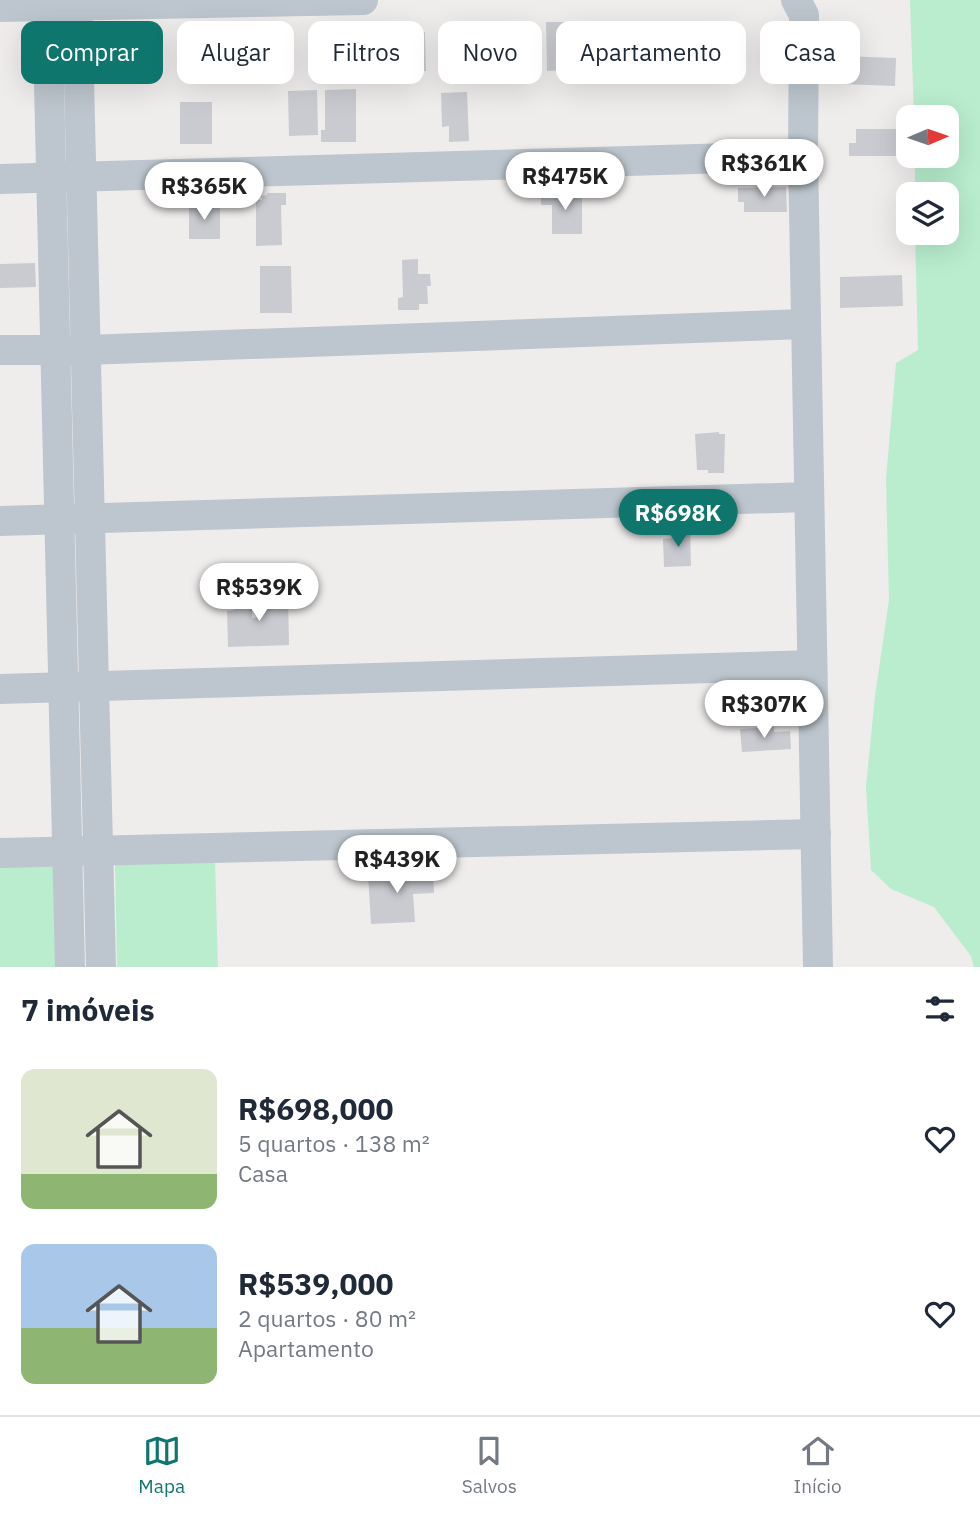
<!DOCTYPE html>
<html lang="pt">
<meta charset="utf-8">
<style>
body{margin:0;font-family:"IBM Plex Sans",sans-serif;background:#f6f6f7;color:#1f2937;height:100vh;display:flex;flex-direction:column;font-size:26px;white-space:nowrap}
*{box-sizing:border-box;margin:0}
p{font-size:23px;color:#747a83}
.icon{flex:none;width:38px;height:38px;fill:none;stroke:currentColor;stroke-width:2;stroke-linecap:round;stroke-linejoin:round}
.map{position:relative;height:967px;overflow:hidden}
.details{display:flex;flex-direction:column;background:#fff;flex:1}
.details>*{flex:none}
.top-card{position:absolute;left:21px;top:21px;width:938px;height:63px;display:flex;gap:14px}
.needle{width:46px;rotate:88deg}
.controls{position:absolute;left:896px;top:105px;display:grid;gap:14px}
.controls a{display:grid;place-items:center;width:63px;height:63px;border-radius:14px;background:#fff;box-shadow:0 7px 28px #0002;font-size:35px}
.price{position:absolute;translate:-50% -60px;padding:0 16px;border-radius:24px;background:#fff;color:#222;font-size:23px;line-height:46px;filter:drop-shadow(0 2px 4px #0008)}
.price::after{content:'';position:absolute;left:50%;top:42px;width:21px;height:16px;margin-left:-10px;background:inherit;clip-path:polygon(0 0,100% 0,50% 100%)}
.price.current{background:#0f766e;color:#fff}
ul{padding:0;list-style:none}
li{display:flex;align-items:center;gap:21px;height:175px;padding:0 21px}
li span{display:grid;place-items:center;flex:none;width:196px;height:140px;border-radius:14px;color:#555}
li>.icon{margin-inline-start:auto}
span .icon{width:84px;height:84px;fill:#fffc;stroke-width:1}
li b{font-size:30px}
h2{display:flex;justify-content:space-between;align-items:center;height:84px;padding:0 21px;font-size:30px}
.chip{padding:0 24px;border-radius:14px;background:#fff;box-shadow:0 7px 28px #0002;font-size:24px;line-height:63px}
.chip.current{background:#0f766e;color:#fff}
.menu{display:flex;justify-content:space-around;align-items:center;height:98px;border-top:2px solid #e0e1e3;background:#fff;font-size:19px;color:#747a83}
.menu a{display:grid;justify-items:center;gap:4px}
.menu .current{color:#0f766e}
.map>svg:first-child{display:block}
.green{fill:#b9edce}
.building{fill:#c9cbd1}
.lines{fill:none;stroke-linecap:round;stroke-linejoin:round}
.minor{stroke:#bdc6ce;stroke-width:30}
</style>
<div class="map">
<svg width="980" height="967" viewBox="0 0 980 967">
<rect width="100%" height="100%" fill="#efecec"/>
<!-- green -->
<g class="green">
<path d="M910 0H980V967H974L971 956 934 907 891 889 871 870 866 787 875 696 889 600 886 479 896 363 918 350 915 233H947V194H915V156H947V117H914Z"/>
<path d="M215 860 218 967H117L115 863Z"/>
<path d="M59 866 61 967H0V867Z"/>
</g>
<!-- building -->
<g class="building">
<path d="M546 22H573L574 70 547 71Z"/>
<path d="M400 27H414V33L425 32 426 71H401Z"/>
<path d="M258 29H289L290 75H258Z"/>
<path d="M841 56 896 58 895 86 841 84Z"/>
<path d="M356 89V142H321V130H325V90Z"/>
<path d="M317 90 318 135 289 136 288 91Z"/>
<path d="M467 92 469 141 449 142V126L442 127 441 93Z"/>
<rect x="180" y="102" width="32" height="42"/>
<path d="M856 129H897V156H849V143H856Z"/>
<path d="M786 187 787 212H744V202H738V188Z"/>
<path d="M582 192V234H552V205H541V193Z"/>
<path d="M267 193H286V205H281L282 245 256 246V200H262L261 196 267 195Z"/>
<rect x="189" y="205" width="31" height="34"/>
<path d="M418 259V274H430L431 286H427L428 304H419V310H398V298L403 297 402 260Z"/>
<path d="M35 263 36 287 0 288V264Z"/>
<path d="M260 266H291L292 313H260Z"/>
<path d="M902 275 903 306 840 308V277Z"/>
<path d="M719 432V434H725L724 473H708V470H697L695 434Z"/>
<path d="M673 528H690L691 566 664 567 663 539 673 538Z"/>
<path d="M263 597H288L289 645 228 647 227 611 234 610 233 598H252V618L263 617Z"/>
<path d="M774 727V732L790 731 791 749 742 752 740 729Z"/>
<path d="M433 871 434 893 413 894 415 922 371 924 368 874Z"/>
</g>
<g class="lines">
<!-- minor -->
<g class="minor">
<path d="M47 0 70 967"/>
<path d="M77 0 101 967"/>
<path d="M796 0 804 15 803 156 818 967"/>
<path d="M0 7 363 0"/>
<path d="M0 179 803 156"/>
<path d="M0 350H86L806 324"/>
<path d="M0 521 809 497"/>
<path d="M0 689 812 665"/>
<path d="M0 853 816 834"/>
</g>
</g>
</svg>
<div class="controls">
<a><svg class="needle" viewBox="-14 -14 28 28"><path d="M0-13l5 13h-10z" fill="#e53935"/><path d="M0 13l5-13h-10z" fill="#747a83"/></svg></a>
<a><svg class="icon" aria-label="layers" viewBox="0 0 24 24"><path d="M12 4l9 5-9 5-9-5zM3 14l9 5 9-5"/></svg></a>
</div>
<b class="price" style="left:764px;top:199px">R$361K</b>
<b class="price" style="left:565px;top:212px">R$475K</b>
<b class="price" style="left:204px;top:222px">R$365K</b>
<b class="price current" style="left:678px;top:549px">R$698K</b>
<b class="price" style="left:259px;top:623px">R$539K</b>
<b class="price" style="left:764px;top:740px">R$307K</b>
<b class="price" style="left:397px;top:895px">R$439K</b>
<div class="top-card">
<a class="chip current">Comprar</a>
<a class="chip">Alugar</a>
<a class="chip">Filtros</a>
<a class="chip">Novo</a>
<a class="chip">Apartamento</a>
<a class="chip">Casa</a>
</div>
</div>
<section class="details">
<h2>7 imóveis<svg class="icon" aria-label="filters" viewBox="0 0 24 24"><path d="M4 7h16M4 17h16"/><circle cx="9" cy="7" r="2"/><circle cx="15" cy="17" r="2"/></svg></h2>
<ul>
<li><span style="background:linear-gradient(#dfe7d0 75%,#8fb573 0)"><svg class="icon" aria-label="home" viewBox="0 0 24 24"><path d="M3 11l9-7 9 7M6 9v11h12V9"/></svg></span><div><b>R$698,000</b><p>5 quartos · 138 m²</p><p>Casa</p></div><svg class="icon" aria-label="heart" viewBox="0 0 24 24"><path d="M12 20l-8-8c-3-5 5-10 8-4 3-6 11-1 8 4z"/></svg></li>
<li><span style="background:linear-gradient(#a9c7e8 60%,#8fb573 0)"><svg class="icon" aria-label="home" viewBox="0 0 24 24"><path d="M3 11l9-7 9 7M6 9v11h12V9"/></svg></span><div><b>R$539,000</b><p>2 quartos · 80 m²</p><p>Apartamento</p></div><svg class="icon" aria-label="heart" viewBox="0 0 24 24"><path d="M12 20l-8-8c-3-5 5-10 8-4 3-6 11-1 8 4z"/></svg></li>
</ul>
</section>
<nav class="menu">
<a class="current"><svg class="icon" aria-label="map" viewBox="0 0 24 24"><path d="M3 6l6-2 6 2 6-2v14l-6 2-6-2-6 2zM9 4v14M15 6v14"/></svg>Mapa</a>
<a><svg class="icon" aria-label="saved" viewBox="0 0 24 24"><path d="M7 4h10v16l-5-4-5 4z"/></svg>Salvos</a>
<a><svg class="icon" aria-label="home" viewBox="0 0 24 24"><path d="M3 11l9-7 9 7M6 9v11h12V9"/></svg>Início</a>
</nav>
